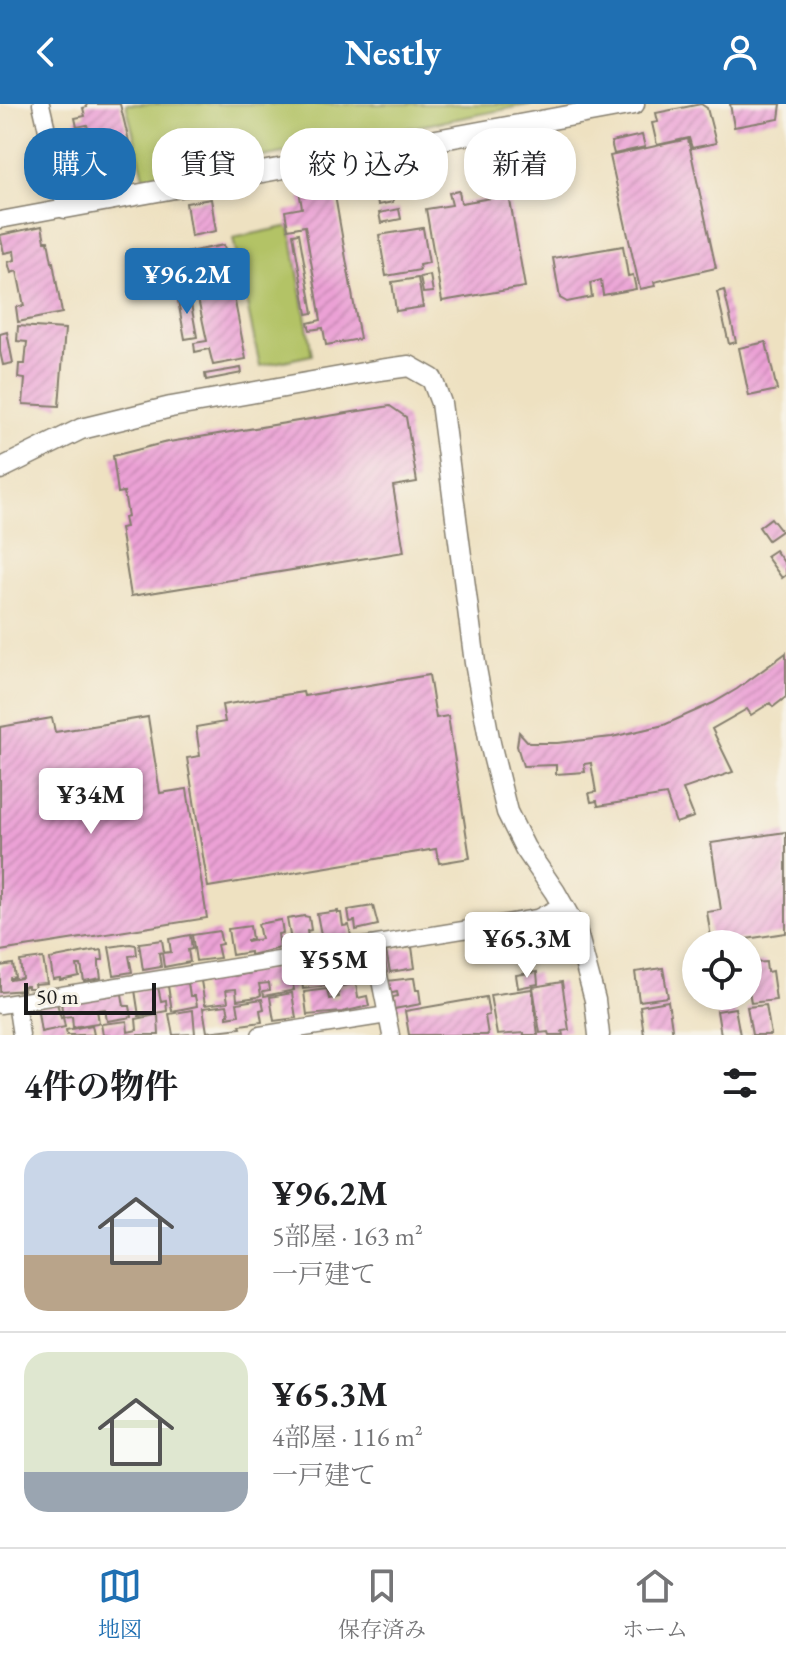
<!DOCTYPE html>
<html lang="ja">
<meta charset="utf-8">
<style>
body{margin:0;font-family:"EB Garamond","Noto Serif JP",serif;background:#f2f2f2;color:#202124;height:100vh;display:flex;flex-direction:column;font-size:30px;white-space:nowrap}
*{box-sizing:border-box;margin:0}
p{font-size:26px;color:#757577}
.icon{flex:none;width:44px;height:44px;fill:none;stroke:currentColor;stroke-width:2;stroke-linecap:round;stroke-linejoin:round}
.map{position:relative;height:931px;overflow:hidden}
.panel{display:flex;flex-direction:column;background:#fff;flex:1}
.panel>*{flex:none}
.hud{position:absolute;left:24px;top:24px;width:738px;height:72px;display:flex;gap:16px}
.tools{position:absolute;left:682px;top:826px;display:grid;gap:16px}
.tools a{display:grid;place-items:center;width:80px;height:80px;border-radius:50%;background:#fff;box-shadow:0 4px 12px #0003;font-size:40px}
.scale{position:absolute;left:24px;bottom:20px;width:132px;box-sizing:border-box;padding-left:8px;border:4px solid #1c1c1c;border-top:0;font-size:22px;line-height:28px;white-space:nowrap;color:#1c1c1c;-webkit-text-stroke:6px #f7f3e8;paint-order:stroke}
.price{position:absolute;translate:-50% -68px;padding:0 18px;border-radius:8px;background:#fff;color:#222;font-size:26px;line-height:52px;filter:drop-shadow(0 2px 4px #0008)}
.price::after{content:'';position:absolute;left:50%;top:48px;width:24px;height:18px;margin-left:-12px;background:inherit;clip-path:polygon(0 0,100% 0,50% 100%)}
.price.on{background:#1f6fb2;color:#fff}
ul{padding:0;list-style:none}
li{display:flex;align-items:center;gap:24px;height:200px;padding:0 24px}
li+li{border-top:2px solid #e0e0e0}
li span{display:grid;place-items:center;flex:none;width:224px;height:160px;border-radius:24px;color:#555}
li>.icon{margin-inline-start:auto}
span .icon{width:96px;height:96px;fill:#fffc;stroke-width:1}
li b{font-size:34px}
h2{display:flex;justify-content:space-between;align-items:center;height:96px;padding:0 24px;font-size:34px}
.chip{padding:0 28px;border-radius:32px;background:#fff;box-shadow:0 4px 12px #0003;font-size:28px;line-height:72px}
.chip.on{background:#1f6fb2;color:#fff}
header{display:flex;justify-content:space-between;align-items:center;height:104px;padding:0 24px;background:#1f6fb2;color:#fff;font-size:36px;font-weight:700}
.dock{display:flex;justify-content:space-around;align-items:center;height:112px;border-top:2px solid #e0e0e0;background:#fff;font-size:22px;color:#757577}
.dock a{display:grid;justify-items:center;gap:4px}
.dock .on{color:#1f6fb2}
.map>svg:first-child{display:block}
.park{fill:#b3c366;stroke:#687041;stroke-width:2}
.building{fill:url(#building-hatch)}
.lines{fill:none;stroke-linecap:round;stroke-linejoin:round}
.minor-casing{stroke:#857e6e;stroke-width:19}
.tertiary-casing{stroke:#857e6e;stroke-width:23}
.minor{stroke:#fff;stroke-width:16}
.tertiary{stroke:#fff;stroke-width:20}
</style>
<header><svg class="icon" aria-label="back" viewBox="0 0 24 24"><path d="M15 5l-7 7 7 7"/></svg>Nestly<svg class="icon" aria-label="person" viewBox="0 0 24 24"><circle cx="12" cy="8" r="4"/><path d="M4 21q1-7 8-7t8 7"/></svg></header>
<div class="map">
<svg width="786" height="931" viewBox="0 0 786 931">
<defs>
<pattern id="building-hatch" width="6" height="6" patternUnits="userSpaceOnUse" patternTransform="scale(2)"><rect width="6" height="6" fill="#eba1d5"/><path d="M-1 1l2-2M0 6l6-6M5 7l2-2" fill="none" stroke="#c98ab6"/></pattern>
</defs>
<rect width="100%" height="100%" fill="#f7f3e8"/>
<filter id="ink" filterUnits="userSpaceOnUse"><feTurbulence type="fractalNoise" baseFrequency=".0125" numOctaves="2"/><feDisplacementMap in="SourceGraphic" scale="16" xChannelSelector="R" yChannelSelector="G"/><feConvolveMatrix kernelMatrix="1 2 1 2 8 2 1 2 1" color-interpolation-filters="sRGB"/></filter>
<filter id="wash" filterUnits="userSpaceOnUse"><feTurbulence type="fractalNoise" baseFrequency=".006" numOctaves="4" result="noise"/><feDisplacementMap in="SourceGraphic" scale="32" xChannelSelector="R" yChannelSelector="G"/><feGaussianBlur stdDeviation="1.8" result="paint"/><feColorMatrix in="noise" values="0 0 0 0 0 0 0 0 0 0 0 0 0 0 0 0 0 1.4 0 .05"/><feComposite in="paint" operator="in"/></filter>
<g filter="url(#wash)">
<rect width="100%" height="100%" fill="#eee1c1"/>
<!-- park -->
<g class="park">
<path d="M126 0H532L145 76Z"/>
<path d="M290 122 312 251 260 262 233 134Z"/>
</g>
<g id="blocks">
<!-- building -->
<g class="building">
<path d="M86 0H120L136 66 103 75 101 69H98L95 58 84 60 80 45 76 46 71 27 79 25 84 45 93 43 87 21 77 23 75 14 85 12 83 4 87 3Z"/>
<path d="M701 0 707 4 716 39 692 44 689 34 657 41 652 19 658 18 656 9Z"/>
<path d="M730 0H781L779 15 734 23Z"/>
<path d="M642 31 645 43 614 50 611 38Z"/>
<path d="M688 35 716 164 654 178 655 182 640 185 610 52Z"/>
<path d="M398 61 400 74 390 76 393 98 378 101 372 65Z"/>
<path d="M333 80 360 235 326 241 323 224 310 226 308 219 321 216 305 122 288 125 285 107 302 104 299 86Z"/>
<path d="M459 87 461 99 509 91 525 183 442 197 426 105 452 101 449 89Z"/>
<path d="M211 95 216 127 191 132 186 99Z"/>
<path d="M399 105 401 115 381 119 379 109Z"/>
<path d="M42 122 45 137H48L52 158H53L62 209 18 218 16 203 24 202 17 167 11 169 8 158 15 156 14 147 4 149 0 131Z"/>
<path d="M423 124 429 159 419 161 420 166 386 172 379 131Z"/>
<path d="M299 129 313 209 307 210 293 130Z"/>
<path d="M224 141 246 255 213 261 209 245 195 248 194 239 207 237 195 181 180 184 177 166 191 163 188 148Z"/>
<path d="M623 142 628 172 633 171 636 185 603 191 601 176 590 179 592 193 567 198 560 194 553 154Z"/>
<path d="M430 171 433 188 423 189 420 173Z"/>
<path d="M418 174 423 203 396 207 392 178Z"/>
<path d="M724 186 736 238 729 240 717 188Z"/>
<path d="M189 189 197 233 185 235 177 191Z"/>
<path d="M18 222 65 225 59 302 23 300 25 275 18 274 19 260H25L27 238 17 237Z"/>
<path d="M7 228 13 259 3 261 0 248V230Z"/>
<path d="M766 238 777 286 749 292 739 244Z"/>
<path d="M241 264 242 269 206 276 205 270Z"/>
<path d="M390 302 406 313 417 378 393 382 404 448 131 492 120 424 126 423 124 414 128 413 124 388 118 389 113 352 163 339Z"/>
<path d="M771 414 781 427 768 436 759 423Z"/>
<path d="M775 446 786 461V471L782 474 766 452Z"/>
<path d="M786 549V593L773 603 770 599 751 611 747 605 712 625 733 668 683 685 694 713 676 719 666 691 598 702 597 697 591 698 589 689 596 688 591 659 584 660 585 668 556 670V661L523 662 517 642 519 628 529 639H557L612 633 664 621 713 599 737 585Z"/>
<path d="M429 571 436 614 448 612 470 754 439 759 436 745 208 783 187 654 200 652 196 623 225 618 222 601 303 588 304 592Z"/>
<path d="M148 613 160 689 187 685 207 814 0 847V623L52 614 55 628Z"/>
<path d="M786 728V829L712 840 707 808 721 806 711 739Z"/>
<path d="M373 802 378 821 356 826 355 817 350 818 348 806Z"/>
<path d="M338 807V809H341L343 822 349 821 351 833 329 837 328 835 322 836 317 810Z"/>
<path d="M304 812 309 813 311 826 307 827 309 840 292 842 287 815Z"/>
<path d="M281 816 283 829 278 830 280 844 250 851V848L232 851 228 825 250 822 252 835 247 836V838L261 835 258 820Z"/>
<path d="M540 822 543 841 513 846V843L493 846 490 830Z"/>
<path d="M219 827 222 840 217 841 220 854 196 857 192 831Z"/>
<path d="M190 831 192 845 188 846 190 858 164 863 162 849 171 848 169 835Z"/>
<path d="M162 836 164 848 159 849 161 863 143 866 139 839Z"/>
<path d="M130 840 136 841 137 851 129 852 132 868 114 871 109 843Z"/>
<path d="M412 843 415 864 390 868 386 847Z"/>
<path d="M96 846V847L102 846 103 856H99V861L101 874 84 877 81 861H77L79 872 60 876V874L53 875 50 855Z"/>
<path d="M354 851H357L359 867 353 868 354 878 336 880 334 867 322 869 326 882 303 885 300 861 319 858V856Z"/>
<path d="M43 854 47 879 34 880 35 884H28V882H23L24 886 0 888V862L13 860 15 873 10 874V876L22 874 20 857Z"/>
<path d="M766 858 767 868 772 867 776 896 751 899 749 887 748 888V871L756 870 754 859Z"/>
<path d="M286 863 288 877 292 876 294 886 290 887 264 892 263 887 270 886 269 879 259 880 261 891 257 893 237 896 236 885 226 886 228 898 205 901 201 877 233 870 234 872 254 869V867Z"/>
<path d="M663 864 668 893 639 897 635 868Z"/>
<path d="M537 868 538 880 518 884 516 871Z"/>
<path d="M412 874H414L416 886H419L421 900 394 905 393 893 398 892 397 888 388 890 386 877Z"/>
<path d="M562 878 569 926 562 927 563 931H549L548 928 540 929 533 883Z"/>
<path d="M188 879 190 892H195L197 902 172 907 168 882Z"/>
<path d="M356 879 358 894 367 892 369 902 342 908 307 911 304 888 327 885 329 895 339 893 337 883Z"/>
<path d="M158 883 161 897 166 896 167 907 139 912 135 886Z"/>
<path d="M532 885 538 931H524V929L497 931 490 891Z"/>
<path d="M292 889 296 914 274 917 270 893Z"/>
<path d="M122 890 124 902H130L132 913 107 917 105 905 97 906 99 918 97 919 73 923 72 912 63 913 61 898Z"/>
<path d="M486 893 489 911 485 912 488 931H409L405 907Z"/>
<path d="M262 895 264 905 260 906 262 918 240 921 241 924 207 928 203 904 227 901 229 910H227V913L239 911 237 899Z"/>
<path d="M668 897 673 931H644L640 902Z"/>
<path d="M57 899 61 914 63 913 65 923 41 928 37 902Z"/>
<path d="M766 901 771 931H752L747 903Z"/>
<path d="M735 904 740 931H721L717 907Z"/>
<path d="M192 906 193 907 195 930 173 931 169 910Z"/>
<path d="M156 911 158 912 159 931H103L101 920 127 917 128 928 137 926 136 915Z"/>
<path d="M92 921 94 931H67L66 926Z"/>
</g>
</g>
</g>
<g filter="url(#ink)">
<use href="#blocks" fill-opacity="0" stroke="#857e6e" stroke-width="2"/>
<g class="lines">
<defs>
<g id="minor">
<path d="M0 116 65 104 41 0"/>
<path d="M373 841 391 931"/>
<path d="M16 899 21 931"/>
<path d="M0 901 537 814 563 801"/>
<path d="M260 931 387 911"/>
</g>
<g id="tertiary">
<path d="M65 104 634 0"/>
<path d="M0 365 81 325 171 303 380 266 409 262 432 275 441 299 475 559 490 639 507 708 525 744 555 788 576 825 595 896 599 931"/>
</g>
</defs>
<!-- minor casing -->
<use href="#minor" class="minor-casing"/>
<!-- tertiary casing -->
<use href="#tertiary" class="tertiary-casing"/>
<!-- minor -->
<use href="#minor" class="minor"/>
<!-- tertiary -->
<use href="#tertiary" class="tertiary"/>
</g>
</g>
</svg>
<div class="tools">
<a><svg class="icon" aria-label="locate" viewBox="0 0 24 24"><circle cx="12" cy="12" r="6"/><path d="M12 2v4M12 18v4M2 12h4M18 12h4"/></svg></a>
</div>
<div class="scale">50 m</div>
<b class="price on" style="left:187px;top:212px">¥96.2M</b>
<b class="price" style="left:91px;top:732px">¥34M</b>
<b class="price" style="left:527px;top:876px">¥65.3M</b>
<b class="price" style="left:334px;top:897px">¥55M</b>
<div class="hud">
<a class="chip on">購入</a>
<a class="chip">賃貸</a>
<a class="chip">絞り込み</a>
<a class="chip">新着</a>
</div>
</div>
<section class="panel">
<h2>4件の物件<svg class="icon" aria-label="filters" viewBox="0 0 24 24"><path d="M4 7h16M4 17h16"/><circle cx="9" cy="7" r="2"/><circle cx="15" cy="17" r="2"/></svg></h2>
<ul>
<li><span style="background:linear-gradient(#c9d6e8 65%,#b9a48a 0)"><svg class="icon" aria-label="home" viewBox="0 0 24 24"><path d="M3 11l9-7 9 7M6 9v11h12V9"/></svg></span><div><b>¥96.2M</b><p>5部屋 · 163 m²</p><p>一戸建て</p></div></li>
<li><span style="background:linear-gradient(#dfe7d0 75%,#9aa5b1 0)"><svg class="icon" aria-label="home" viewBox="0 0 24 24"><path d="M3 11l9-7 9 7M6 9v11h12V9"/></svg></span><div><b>¥65.3M</b><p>4部屋 · 116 m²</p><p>一戸建て</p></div></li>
</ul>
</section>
<nav class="dock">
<a class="on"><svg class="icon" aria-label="map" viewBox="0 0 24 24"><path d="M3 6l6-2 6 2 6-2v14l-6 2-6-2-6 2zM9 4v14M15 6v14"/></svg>地図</a>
<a><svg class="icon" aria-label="saved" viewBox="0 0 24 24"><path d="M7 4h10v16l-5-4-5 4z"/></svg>保存済み</a>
<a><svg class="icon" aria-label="home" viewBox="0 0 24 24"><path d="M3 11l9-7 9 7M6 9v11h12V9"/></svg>ホーム</a>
</nav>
